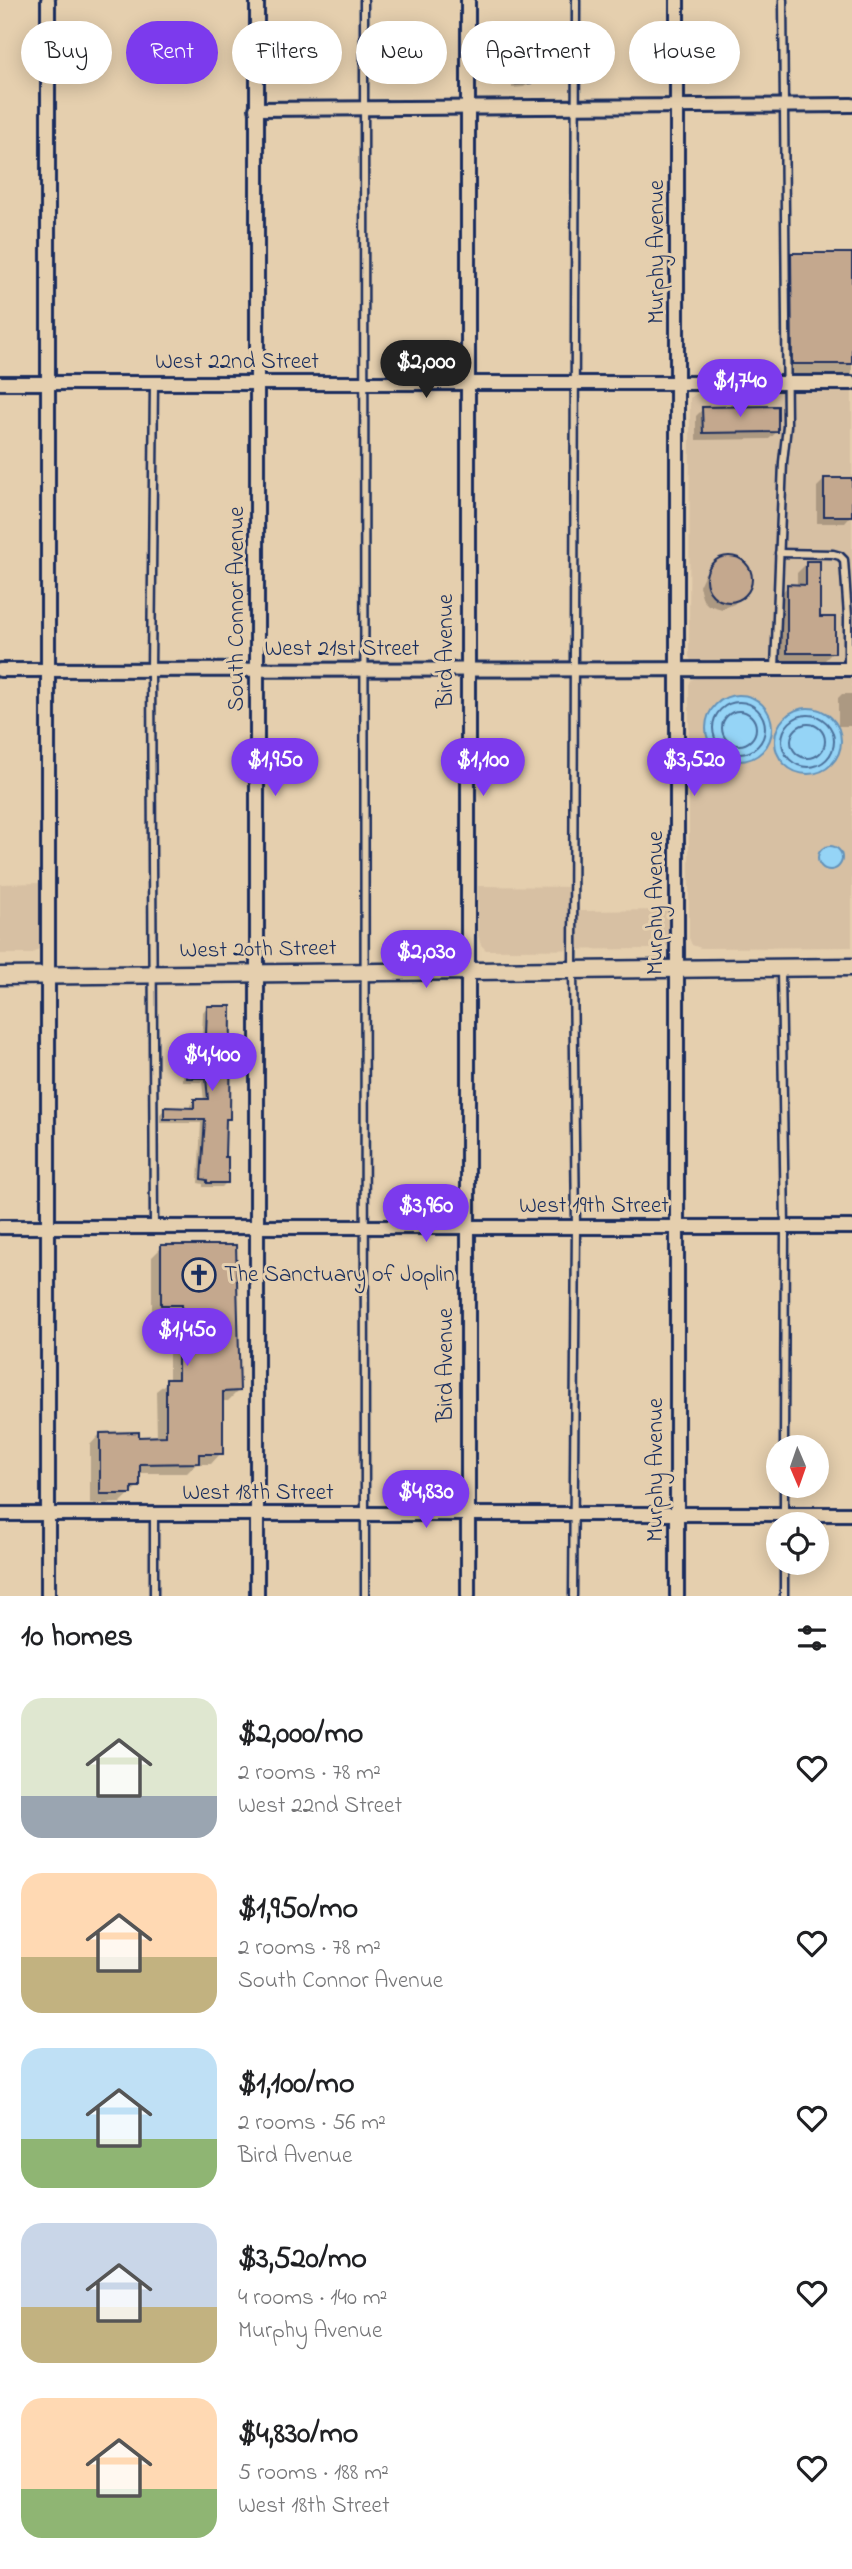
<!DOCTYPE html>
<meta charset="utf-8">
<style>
body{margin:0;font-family:"Indie Flower",sans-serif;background:#f6f6f6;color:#202124;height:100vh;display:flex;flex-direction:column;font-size:26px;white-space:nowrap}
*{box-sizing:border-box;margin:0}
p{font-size:23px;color:#757577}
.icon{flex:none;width:38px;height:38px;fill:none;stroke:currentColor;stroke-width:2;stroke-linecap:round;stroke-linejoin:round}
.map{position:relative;height:1596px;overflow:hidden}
.drawer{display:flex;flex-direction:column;background:#fff;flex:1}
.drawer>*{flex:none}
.banner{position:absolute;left:21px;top:21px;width:810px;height:63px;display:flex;gap:14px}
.needle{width:46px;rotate:178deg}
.tools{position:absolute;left:766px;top:1435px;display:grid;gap:14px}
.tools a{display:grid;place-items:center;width:63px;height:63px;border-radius:50%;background:#fff;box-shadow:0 4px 18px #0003;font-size:35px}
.price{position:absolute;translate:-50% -60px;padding:0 16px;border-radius:24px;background:#7c3aed;color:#fff;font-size:23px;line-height:46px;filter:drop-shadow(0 2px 4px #0008)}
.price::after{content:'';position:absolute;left:50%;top:42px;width:21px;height:16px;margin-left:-10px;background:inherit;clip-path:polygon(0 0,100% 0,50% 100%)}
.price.selected{background:#222;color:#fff}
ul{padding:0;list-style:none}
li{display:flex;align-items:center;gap:21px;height:175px;padding:0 21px}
li span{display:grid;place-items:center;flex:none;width:196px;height:140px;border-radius:21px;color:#555}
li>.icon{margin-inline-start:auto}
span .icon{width:84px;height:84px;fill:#fffc;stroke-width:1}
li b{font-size:30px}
h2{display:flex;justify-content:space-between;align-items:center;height:84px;padding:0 21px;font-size:30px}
.tag{padding:0 24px;border-radius:32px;background:#fff;box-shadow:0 4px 18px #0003;font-size:24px;line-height:63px}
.tag.selected{background:#7c3aed;color:#fff}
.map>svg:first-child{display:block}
.built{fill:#d7c0a3}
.water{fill:#95d4f6;stroke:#6492b9;stroke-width:2}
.shadow{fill:#0003}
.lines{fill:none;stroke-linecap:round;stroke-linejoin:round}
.shore{stroke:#4c719b;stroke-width:2}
.building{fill:#c4a88e;stroke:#1b2f5e;stroke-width:2}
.lane-casing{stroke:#1b2f5e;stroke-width:11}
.street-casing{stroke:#1b2f5e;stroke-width:18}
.secondary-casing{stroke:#1b2f5e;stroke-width:21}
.lane{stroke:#e5cfae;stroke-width:6}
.street{stroke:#e5cfae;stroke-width:12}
.secondary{stroke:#e5cfae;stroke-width:16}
.labels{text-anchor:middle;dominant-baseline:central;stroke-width:6;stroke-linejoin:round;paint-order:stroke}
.street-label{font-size:23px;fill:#1b2f5e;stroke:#e5cfae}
.poi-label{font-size:23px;fill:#1b2f5e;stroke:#e5cfae;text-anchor:start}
</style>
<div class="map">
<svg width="852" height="1596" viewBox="0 0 852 1596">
<rect width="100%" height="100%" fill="#e5cfae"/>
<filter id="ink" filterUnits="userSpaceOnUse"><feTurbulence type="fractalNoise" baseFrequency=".0143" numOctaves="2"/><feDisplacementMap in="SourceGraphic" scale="14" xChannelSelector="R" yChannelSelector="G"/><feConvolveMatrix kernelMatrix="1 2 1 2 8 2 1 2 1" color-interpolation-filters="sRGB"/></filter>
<g filter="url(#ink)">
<!-- built -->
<g class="built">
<path d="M852 391V663L692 662 689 657 690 398 698 393Z"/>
<path d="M696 678H852V947L701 948 692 945 689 938V685L691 680Z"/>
<path d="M41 883 39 949 31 954H0V884Z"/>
<path d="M478 886 579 887V911L670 910 669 945 659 949 486 950 481 945 478 936Z"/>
</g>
<!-- water -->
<g class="water">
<circle cx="739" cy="728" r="33"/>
<circle cx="808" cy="741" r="33"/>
<circle cx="830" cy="858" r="12"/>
</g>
<!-- shadow -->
<g class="shadow">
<path d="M505 54 529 83 524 87 512 88V74H497V66Z"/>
<path d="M792 254H852V374H783L782 265Z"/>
<path d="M703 409 777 432 769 439 696 440V416Z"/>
<path d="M824 480 852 515 845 523H817V487Z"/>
<path d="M727 559 740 561 745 565 750 578 747 591 743 596 734 604 722 609 708 605 703 600 699 586 705 573 714 565Z"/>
<path d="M807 563 818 618 833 652 823 662H777L778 597 788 586H797V573Z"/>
<path d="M842 694H852V726H838V698Z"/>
<path d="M207 1007 228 1118 224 1123 223 1159 226 1183 222 1187H203V1184L198 1183 201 1123H160V1114L165 1109H190V1105L195 1101H204L202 1082H183V1069L188 1064H197L196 1041 202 1037 203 1012Z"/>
<path d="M162 1247 238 1391 228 1401H221V1453L211 1464H196L187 1473H138V1486L120 1503 90 1504V1445L100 1434 157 1438 156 1391 169 1381V1353L173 1350V1314H152V1257Z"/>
</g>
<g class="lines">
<!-- shore -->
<g class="shore">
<circle cx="739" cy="728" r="26"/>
<circle cx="739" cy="728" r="17"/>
<circle cx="808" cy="741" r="26"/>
<circle cx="808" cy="741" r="17"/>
</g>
</g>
<!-- building -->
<g class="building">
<path d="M530 52 531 83 516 84V70H501V60H505V53Z"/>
<path d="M791 253H852V364H792Z"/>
<path d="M778 406V432L703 433 702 407Z"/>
<rect x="824" y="478" width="28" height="38"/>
<circle cx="729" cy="579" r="23"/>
<path d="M806 561H820V617H835V653H787V584L806 585Z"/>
<path d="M207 1006H231L230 1119H226L225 1157H228V1183H207V1180L201 1179 205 1119H164V1107L194 1108V1099H208L206 1078H187V1062L201 1063 200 1035H206Z"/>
<path d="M161 1245H236L240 1391 223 1392V1454H199V1463L140 1464V1487H132V1494H100V1433L139 1432V1437L166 1436V1379H178V1341H182V1305H161Z"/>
</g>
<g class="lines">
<defs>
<g id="lane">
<path d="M364 0 365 1596"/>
<path d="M779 553 833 554 840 556 844 560 848 616V669"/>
<path d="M775 669 783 462 787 426 783 0"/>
<path d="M781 970 785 1227 784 1447"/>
<path d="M154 1227 151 670 154 383"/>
<path d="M784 1524V1486"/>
<path d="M154 1596V1514"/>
<path d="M573 1596 576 1227 573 970 576 0"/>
<path d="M784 1596V1563"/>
</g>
<g id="street">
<path d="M48 0V1596"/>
<path d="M256 109 852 105"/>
<path d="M0 383H852"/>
<path d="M0 670 852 669"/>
<path d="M0 1227H852"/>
<path d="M0 1514H852"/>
<path d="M257 1596V0"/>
<path d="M468 1596V0"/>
<path d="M677 1596V0"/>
</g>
<path id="secondary" d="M0 976 852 967"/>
</defs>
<!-- lane casing -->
<use href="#lane" class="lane-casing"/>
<!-- street casing -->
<use href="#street" class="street-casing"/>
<!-- secondary casing -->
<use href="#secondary" class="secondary-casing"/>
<!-- lane -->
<use href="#lane" class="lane"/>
<!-- street -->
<use href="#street" class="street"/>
<!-- secondary -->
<use href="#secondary" class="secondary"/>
</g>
</g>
<!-- icons -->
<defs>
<symbol id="church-ring" viewBox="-11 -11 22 22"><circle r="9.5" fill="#e5cfae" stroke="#1b2f5e" stroke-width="1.5"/><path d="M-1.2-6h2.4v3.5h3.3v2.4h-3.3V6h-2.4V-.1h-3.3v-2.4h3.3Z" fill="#1b2f5e"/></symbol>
</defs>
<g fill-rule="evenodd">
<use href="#church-ring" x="180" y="1256" width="38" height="38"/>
</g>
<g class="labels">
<!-- street labels -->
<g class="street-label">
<text transform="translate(657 252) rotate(-90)">Murphy Avenue</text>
<text x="237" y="362">West 22nd Street</text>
<text transform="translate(237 609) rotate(-90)">South Connor Avenue</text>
<text x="342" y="649">West 21st Street</text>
<text transform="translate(446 651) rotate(-90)">Bird Avenue</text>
<text transform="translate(656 903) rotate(-90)">Murphy Avenue</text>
<text transform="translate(258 950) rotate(-1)">West 20th Street</text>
<text x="594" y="1206">West 19th Street</text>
<text transform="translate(446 1365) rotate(-90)">Bird Avenue</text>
<text transform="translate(656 1470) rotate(-90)">Murphy Avenue</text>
<text x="258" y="1493">West 18th Street</text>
</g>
<!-- poi labels -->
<g class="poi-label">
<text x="224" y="1275">The Sanctuary of Joplin</text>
</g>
</g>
</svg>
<div class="tools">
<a><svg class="needle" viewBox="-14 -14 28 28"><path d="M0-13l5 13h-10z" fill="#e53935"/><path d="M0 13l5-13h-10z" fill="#757577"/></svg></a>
<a><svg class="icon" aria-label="locate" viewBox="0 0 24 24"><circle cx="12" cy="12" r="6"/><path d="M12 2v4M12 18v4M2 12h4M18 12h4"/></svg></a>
</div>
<b class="price selected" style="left:426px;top:400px">$2,000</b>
<b class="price" style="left:740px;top:419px">$1,740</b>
<b class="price" style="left:275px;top:798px">$1,950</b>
<b class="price" style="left:483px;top:798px">$1,100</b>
<b class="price" style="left:694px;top:798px">$3,520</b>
<b class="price" style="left:426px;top:990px">$2,030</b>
<b class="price" style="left:212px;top:1093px">$4,400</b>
<b class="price" style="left:426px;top:1244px">$3,960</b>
<b class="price" style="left:187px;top:1368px">$1,450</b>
<b class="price" style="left:426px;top:1530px">$4,830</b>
<div class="banner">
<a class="tag">Buy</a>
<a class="tag selected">Rent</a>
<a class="tag">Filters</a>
<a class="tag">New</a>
<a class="tag">Apartment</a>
<a class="tag">House</a>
</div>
</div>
<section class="drawer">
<h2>10 homes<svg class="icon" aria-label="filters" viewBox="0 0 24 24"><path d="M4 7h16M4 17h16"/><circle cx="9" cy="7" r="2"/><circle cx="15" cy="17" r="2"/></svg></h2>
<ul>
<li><span style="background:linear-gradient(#dfe7d0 70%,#9aa5b1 0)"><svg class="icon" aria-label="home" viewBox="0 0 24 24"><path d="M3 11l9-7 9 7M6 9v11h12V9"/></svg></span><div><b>$2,000/mo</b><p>2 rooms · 78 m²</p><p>West 22nd Street</p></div><svg class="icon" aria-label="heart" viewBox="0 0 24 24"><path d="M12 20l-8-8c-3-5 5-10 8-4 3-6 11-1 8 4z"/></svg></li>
<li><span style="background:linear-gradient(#ffd9b3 60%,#c2b280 0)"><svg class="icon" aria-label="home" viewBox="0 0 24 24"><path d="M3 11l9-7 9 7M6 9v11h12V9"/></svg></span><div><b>$1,950/mo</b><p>2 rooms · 78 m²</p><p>South Connor Avenue</p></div><svg class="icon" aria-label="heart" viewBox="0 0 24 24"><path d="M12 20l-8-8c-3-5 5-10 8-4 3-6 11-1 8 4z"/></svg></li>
<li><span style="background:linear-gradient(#bfe0f5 65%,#8fb573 0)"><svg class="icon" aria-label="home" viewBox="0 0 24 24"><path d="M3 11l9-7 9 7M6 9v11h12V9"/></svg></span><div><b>$1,100/mo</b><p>2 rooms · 56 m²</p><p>Bird Avenue</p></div><svg class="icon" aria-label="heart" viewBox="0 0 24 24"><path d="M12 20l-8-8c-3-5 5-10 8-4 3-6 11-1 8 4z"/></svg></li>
<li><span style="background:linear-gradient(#c9d6e8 60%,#c2b280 0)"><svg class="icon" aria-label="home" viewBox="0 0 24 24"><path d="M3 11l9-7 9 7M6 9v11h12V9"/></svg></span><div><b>$3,520/mo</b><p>4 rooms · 140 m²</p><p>Murphy Avenue</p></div><svg class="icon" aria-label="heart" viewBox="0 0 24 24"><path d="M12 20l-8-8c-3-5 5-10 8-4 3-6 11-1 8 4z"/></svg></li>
<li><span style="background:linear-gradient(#ffd9b3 65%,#8fb573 0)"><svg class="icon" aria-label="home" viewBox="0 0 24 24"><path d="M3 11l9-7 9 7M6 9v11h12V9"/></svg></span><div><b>$4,830/mo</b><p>5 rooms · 188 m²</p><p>West 18th Street</p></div><svg class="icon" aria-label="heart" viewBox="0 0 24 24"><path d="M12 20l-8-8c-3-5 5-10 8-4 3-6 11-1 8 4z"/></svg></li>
</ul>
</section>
